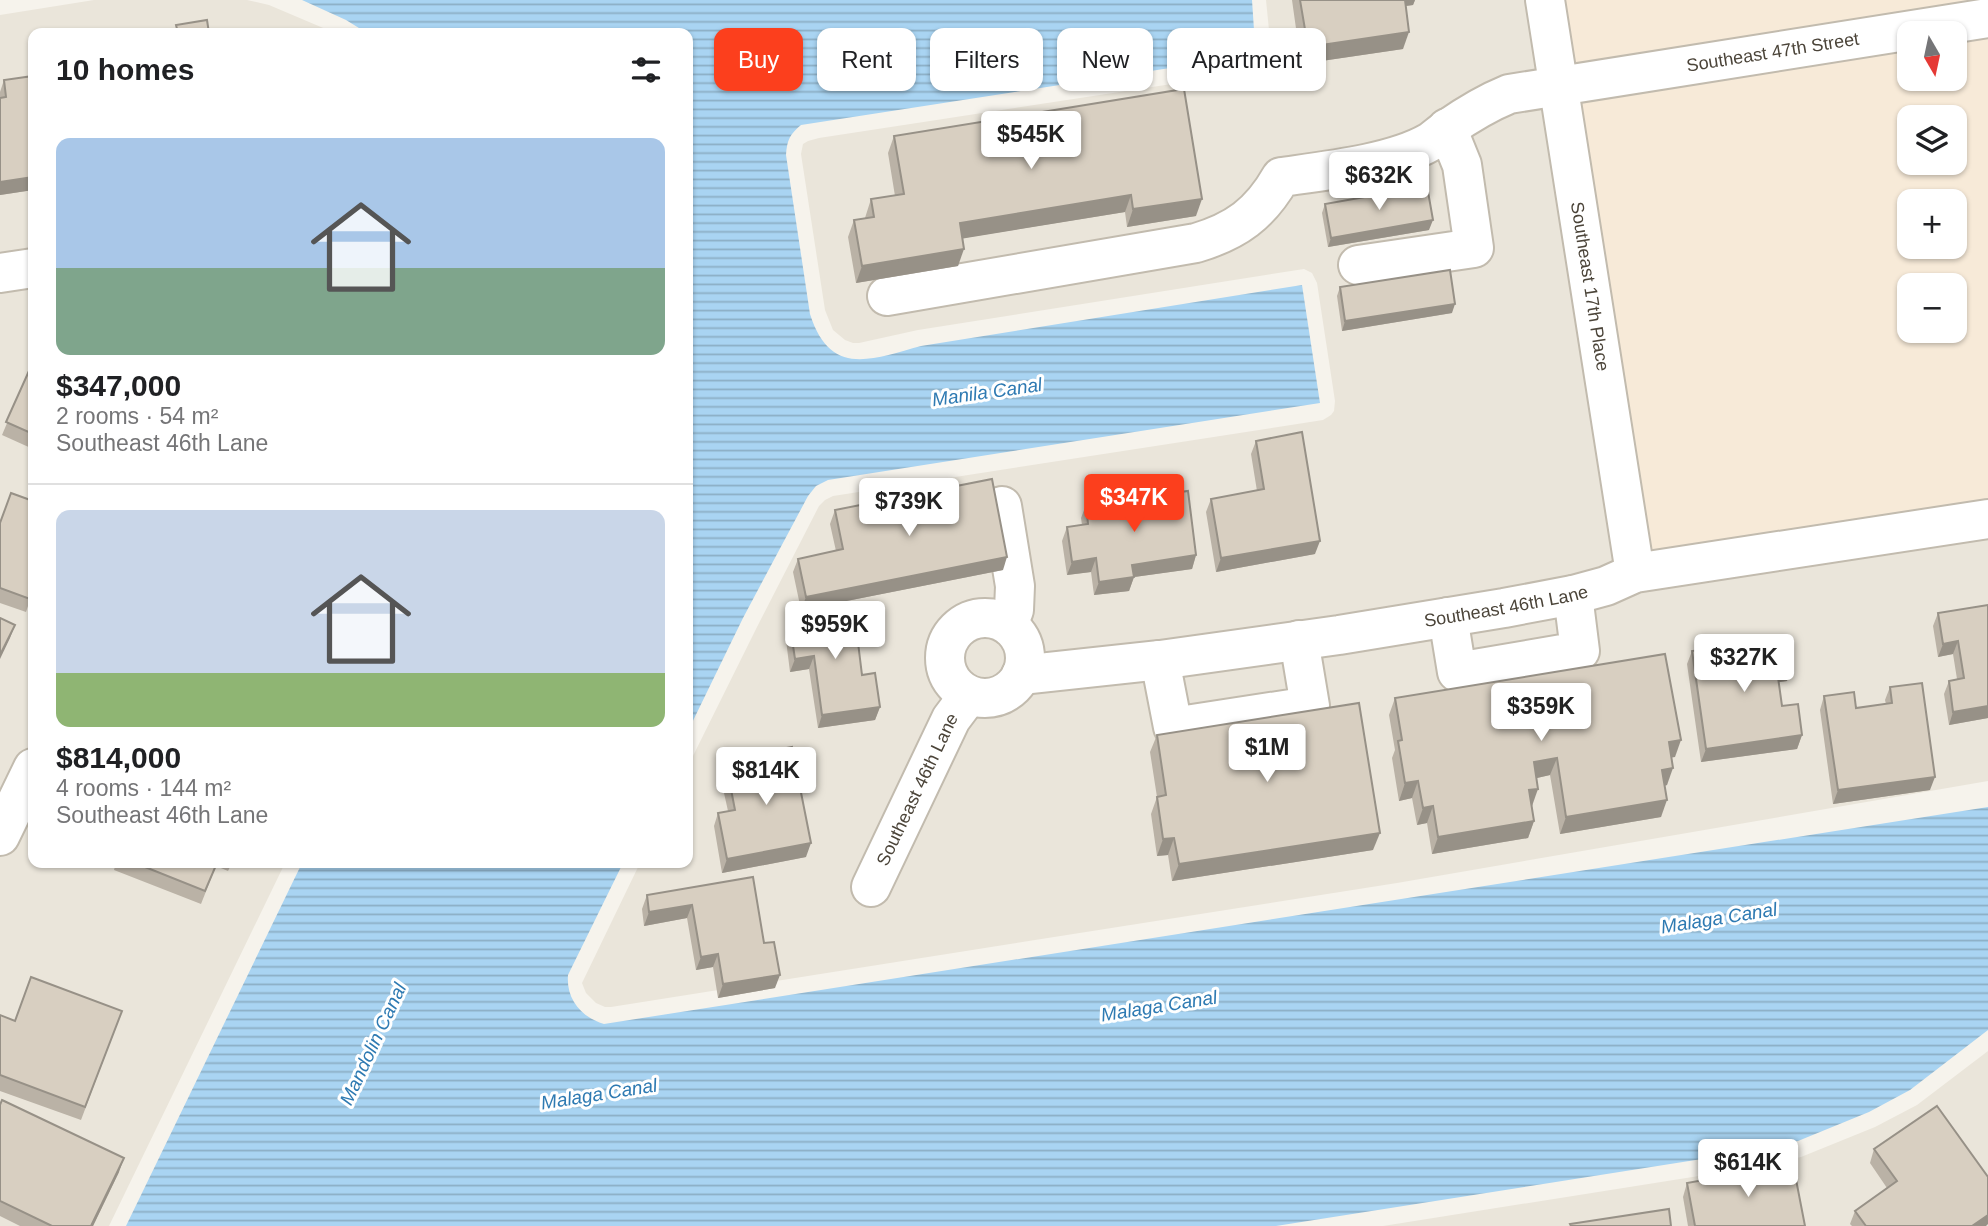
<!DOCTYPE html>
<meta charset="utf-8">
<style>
body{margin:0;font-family:Arial,sans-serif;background:#f2f2f2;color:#202124;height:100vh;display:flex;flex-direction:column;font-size:26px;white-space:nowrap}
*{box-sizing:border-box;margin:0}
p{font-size:23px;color:#757577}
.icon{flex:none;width:38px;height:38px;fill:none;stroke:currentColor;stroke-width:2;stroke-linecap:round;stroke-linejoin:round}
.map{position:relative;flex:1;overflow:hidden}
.side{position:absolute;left:28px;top:28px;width:665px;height:840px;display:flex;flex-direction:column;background:#fff;border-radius:14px;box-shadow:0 2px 5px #0004}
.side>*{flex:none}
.guide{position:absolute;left:714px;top:28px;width:665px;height:63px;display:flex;gap:14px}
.needle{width:46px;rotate:171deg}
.tools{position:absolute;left:1897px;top:21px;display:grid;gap:14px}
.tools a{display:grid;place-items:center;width:70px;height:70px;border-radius:14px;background:#fff;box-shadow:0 2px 5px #0004;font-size:35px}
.price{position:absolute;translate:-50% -60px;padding:0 16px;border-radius:7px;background:#fff;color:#222;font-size:23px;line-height:46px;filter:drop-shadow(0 2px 4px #0008)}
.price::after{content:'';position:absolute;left:50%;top:42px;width:21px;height:16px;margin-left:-10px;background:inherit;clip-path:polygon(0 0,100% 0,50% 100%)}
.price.on{background:#fc3f1d;color:#fff}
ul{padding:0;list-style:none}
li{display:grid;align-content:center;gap:14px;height:371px;padding:0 28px}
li+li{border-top:2px solid #e0e0e0}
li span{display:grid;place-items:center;height:217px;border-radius:14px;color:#555}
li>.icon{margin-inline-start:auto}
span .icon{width:126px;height:126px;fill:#fffc;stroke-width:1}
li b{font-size:30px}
h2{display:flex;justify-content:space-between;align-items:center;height:84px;padding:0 28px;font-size:30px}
.tag{padding:0 24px;border-radius:14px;background:#fff;box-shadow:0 2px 5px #0004;font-size:24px;line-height:63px}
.tag.on{background:#fc3f1d;color:#fff}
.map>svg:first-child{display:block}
.residential{fill:#eae5da}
.commercial{fill:#f7ead8;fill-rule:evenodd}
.water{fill:url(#water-rules)}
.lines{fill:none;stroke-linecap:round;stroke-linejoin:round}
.minor-casing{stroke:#c2bbae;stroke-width:42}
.minor{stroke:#fff;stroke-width:38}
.wall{fill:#bab2a6}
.shaded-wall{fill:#979187}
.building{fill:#d8cfc1;stroke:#979187;stroke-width:2}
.labels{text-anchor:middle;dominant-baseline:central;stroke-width:6;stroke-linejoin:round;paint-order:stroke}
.street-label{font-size:18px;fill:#4b4439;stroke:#fff}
.water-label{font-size:19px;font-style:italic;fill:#2e7ab2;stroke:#fff}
</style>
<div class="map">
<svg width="1988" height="1226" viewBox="0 0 1988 1226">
<defs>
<pattern id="water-rules" width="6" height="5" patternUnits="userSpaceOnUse" patternTransform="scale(1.75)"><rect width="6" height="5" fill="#a9d4f2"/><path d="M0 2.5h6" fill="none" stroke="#8caec5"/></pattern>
</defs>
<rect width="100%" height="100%" fill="#f6f3ec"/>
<!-- residential -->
<g class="residential">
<path d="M94 0H247L269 5 335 33H33V863H285L109 1226H0V15Z"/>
<path d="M1266 0H1528L1988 520V781L1397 883 611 1007H605L596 1003 586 993 582 983 640 863H688V766L757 627 819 506 825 500 833 496 1323 420 1331 415 1334 411 1335 401 1317 283 1312 273 1304 269 918 330 859 343H853L845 340 833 330 825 310 801 154 803 144 808 141 819 138 1198 80 1237 77 1254 71 1268 54 1270 40Z"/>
<path d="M1988 1051V1226H1383L1724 1172 1801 1157 1875 1127 1917 1105Z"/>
</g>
<!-- commercial -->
<path class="commercial" d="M1528 0H1988V520L1620 581ZM1909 33H1955V79H1909ZM1909 117H1955V163H1909ZM1909 201H1955V247H1909ZM1909 285H1955V331H1909Z"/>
<!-- water -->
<g class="water">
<path d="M302 0H1252L1255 45C1242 65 1218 62 1196 64L801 125C790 134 787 140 786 155L810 314C830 377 870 360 921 346L1302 285 1320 403 828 480 816 486 808 496 743 618 688 731V33H367L346 20Z"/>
<path d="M1988 807V1030L1910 1090 1869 1112 1798 1141 1721 1156 1276 1226H126L302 863H623L568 975C566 999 581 1017 604 1024Z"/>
</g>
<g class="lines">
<defs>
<g id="minor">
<path id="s1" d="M1545 0 1635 573"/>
<path d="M1358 265 1474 248 1462 165 1447 128"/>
<path d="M0 273 33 268"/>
<path id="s2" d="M887 296 1196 243C1236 231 1260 214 1281 177 1324 171 1392 164 1430 142 1436 138 1441 133 1447 129 1467 115 1487 103 1509 94L1988 18"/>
<path d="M1002 506 1015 586 1014 610 1008 625"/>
<path d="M1448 617 1457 672 1580 651 1573 595"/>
<circle cx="985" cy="658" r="40"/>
<path d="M1160 660 1173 727 1310 706 1299 640"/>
<path id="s3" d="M1021 675 1160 660 1339 635 1504 608 1573 595 1606 586 1635 573 1988 519"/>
<path d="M0 836 33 768"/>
<path id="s4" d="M871 887 951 719 969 695"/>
</g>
</defs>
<!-- minor casing -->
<use href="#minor" class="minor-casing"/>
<!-- minor -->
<use href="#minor" class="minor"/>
</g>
<!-- wall -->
<g class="wall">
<path d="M1292 0H1415L1413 5 1406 6 1403 49 1301 64Z"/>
<path d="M33 76V190L0 195V92L4 80Z"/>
<path d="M1184 89 1196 216 1127 227 1125 212 963 238 958 266 856 283 848 237 854 220 865 218 871 199 895 196 888 153 894 136Z"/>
<path d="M1325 204 1429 230 1328 247 1322 213Z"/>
<path d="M1340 287 1452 313 1342 331 1337 296Z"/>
<path d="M33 362V449L2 435Z"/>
<path d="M1256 441 1315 554 1216 572 1206 512 1211 499 1257 491 1251 454Z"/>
<path d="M1086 505 1196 555 1192 569 1134 577 1129 591 1094 595 1091 572 1067 575 1062 541 1067 527 1082 525 1081 518Z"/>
<path d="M835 510 1003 570 801 610 793 572 798 559 836 551 830 524Z"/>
<path d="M0 523 33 591 26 612 0 603Z"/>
<path d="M1988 605V718L1949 725 1944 694 1949 681 1957 679 1953 654 1938 657 1933 626 1938 613Z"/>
<path d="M789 619 862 675 880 707 875 720 818 728 809 669 790 672 785 632Z"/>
<path d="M1692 651 1787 681 1778 682 1782 706 1802 735 1797 749 1701 762 1687 664Z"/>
<path d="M1890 687 1930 790 1833 804 1820 710 1824 696 1856 708 1886 704 1885 700Z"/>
<path d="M1395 698 1675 757H1671L1667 785 1665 786 1661 817 1560 834 1550 775 1537 778 1532 806 1534 821 1528 838 1432 854 1427 823 1417 825 1412 798 1399 801 1392 758 1395 750 1389 715Z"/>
<path d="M1157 735 1373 850 1172 881 1168 855 1157 856 1151 814 1157 797 1150 752Z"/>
<path d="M745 756 806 857 722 873 714 826 718 813 728 811 724 793 729 779 742 777 741 769Z"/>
<path d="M116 863H232L228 871 216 866 201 904 114 870Z"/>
<path d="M753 877 764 943 775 988 718 998 713 967 696 970 687 918 644 926 642 909 647 895Z"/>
<path d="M122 1011 81 1120 0 1091V1015L15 1021Z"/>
<path d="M0 1105 119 1172 93 1226H20L0 1216Z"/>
<path d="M1874 1149 1986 1226H1852L1850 1224 1855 1211 1887 1188 1870 1163Z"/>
<path d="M1687 1183 1805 1226H1688L1683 1197Z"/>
</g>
<!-- shaded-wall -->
<g class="shaded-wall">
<path d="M1400 0H1415L1413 5 1397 7Z"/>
<path d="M1409 32 1403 49 1301 64 1308 47Z"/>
<path d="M33 177V190L0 195V182Z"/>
<path d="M1131 195 1125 212 954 240 960 223Z"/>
<path d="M1202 199 1196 216 1127 227 1133 209Z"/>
<path d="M1433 220 1429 230 1328 247 1331 238Z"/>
<path d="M964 249 958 266 856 283 862 266Z"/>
<path d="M1455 304 1452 313 1342 331 1345 321Z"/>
<path d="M1320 541 1315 554 1216 572 1221 558Z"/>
<path d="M1196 555 1192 569 1127 578 1132 565Z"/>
<path d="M1007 557 1003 570 801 610 806 597Z"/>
<path d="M1096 558 1091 572 1067 575 1072 562Z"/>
<path d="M1134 577 1129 591 1094 595 1099 582Z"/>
<path d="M15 625 10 638 0 659V655Z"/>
<path d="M1958 641 1953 654 1938 657 1943 644Z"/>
<path d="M814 656 809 669 790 672 795 659Z"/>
<path d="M1792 668 1787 681 1772 683 1777 670Z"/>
<path d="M1988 706V718L1949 725 1953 712Z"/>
<path d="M880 707 875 720 818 728 822 715Z"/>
<path d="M1802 735 1797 749 1701 762 1706 749Z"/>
<path d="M1681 740 1675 757 1663 759 1669 742Z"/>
<path d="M1557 758 1550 775 1528 780 1534 762Z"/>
<path d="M1673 768 1667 785 1656 787 1662 770Z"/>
<path d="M1935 777 1930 790 1833 804 1838 790Z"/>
<path d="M1418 781 1412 798 1399 801 1405 783Z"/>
<path d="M1538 789 1532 806 1529 790Z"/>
<path d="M1667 800 1661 817 1560 834 1566 817Z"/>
<path d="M1433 806 1427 823 1417 825 1423 808Z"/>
<path d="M1534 821 1528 838 1432 854 1438 837Z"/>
<path d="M1380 833 1373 850 1172 881 1179 864Z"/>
<path d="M1174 838 1168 855 1157 856 1163 839Z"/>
<path d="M811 843 806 857 722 873 727 859Z"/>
<path d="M692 905 687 918 644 926 649 912Z"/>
<path d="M718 954 713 967 696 970 701 957Z"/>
<path d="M780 975 775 988 718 998 723 984Z"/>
<path d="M124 1158 119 1172 93 1226H91Z"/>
<path d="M1988 1215V1224L1986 1226H1972Z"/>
</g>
<!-- building -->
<g class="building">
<path d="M1300 0H1405L1409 32 1308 47Z"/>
<path d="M207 20 209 33H178L176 25Z"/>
<path d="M33 76V177L0 182V98L6 97 4 80Z"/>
<path d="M1184 89 1202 199 1133 209 1131 195 960 223 964 249 862 266 854 220 874 217 871 199 904 194 894 136Z"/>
<path d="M1427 186 1433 220 1331 238 1325 204Z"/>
<path d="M1450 270 1455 304 1345 321 1340 287Z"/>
<path d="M33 362V434L6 422Z"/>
<path d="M1302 432 1320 541 1221 558 1211 499 1264 489 1256 441Z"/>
<path d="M992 479 1007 557 806 597 798 559 843 549 835 510Z"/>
<path d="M1188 491 1196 555 1132 565 1134 577 1099 582 1096 558 1072 562 1067 527 1088 524 1086 505Z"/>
<path d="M11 493 33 501V591L30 599 0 588V523Z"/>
<path d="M1988 605V706L1953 712 1949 681 1964 678 1958 641 1943 644 1938 613Z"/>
<path d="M854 610 862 675 875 673 880 707 822 715 814 656 795 659 789 619Z"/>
<path d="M0 618 15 625 0 655Z"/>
<path d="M1787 638 1792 668 1777 670 1782 706 1798 704 1802 735 1706 749 1692 651Z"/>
<path d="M1665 654 1681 740 1669 742 1673 768 1662 770 1667 800 1566 817 1557 758 1534 762 1538 789 1529 790 1534 821 1438 837 1433 806 1423 808 1418 781 1405 783 1398 741 1402 740 1395 698Z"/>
<path d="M1922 683 1935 777 1838 790 1824 696 1854 692 1856 708 1892 703 1890 687Z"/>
<path d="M1359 703 1380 833 1179 864 1174 838 1163 839 1157 797 1166 795 1157 735Z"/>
<path d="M792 747 811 843 727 859 718 813 735 810 729 779 750 775 745 756Z"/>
<path d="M135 863H217L205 891Z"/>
<path d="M753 877 764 943 774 942 780 975 723 984 718 954 701 957 692 905 649 912 647 895Z"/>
<path d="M31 977 122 1011 85 1107 0 1075V1015L15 1021Z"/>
<path d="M2 1100 124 1158 91 1226H52L0 1201V1105Z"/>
<path d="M1937 1106 1988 1177V1215L1972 1226H1866L1855 1211 1897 1181 1874 1149Z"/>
<path d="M1793 1164 1805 1226H1695L1687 1183Z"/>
<path d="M1669 1209 1671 1226H1571L1570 1224Z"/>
</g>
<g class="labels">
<!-- street labels -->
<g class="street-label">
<text stroke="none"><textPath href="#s2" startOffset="938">Southeast 47th Street</textPath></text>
<text stroke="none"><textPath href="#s1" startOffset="290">Southeast 17th Place</textPath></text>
<text stroke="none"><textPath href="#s3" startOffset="490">Southeast 46th Lane</textPath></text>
<text stroke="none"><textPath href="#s4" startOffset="108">Southeast 46th Lane</textPath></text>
</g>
<!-- water labels -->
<g class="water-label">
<text transform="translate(987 392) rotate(-8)">Manila Canal</text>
<text transform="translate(1719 918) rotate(-9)">Malaga Canal</text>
<text transform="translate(1159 1006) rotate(-9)">Malaga Canal</text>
<text transform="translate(373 1044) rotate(-65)">Mandolin Canal</text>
<text transform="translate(599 1094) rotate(-9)">Malaga Canal</text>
</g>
</g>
</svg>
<div class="tools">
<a><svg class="needle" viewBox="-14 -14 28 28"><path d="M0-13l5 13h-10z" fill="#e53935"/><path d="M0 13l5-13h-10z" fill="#757577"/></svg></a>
<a><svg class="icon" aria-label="layers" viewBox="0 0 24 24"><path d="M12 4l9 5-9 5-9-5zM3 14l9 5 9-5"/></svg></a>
<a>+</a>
<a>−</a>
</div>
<b class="price" style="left:1031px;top:171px">$545K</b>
<b class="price" style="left:1379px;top:212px">$632K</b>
<b class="price on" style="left:1134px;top:534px">$347K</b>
<b class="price" style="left:909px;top:538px">$739K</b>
<b class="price" style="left:835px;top:661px">$959K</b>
<b class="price" style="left:1744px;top:694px">$327K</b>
<b class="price" style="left:1541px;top:743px">$359K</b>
<b class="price" style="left:1267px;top:784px">$1M</b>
<b class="price" style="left:766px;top:807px">$814K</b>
<b class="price" style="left:1748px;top:1199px">$614K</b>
<div class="guide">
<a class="tag on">Buy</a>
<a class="tag">Rent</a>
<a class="tag">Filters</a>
<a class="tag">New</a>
<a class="tag">Apartment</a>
</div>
<section class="side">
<h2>10 homes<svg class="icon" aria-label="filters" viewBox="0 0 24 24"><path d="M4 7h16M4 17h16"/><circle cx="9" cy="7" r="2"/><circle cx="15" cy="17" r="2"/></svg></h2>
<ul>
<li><span style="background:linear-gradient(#a9c7e8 60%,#7fa58c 0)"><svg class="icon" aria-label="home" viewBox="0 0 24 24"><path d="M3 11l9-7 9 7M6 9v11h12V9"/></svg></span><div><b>$347,000</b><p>2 rooms · 54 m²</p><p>Southeast 46th Lane</p></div></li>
<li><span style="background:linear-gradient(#c9d6e8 75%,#8fb573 0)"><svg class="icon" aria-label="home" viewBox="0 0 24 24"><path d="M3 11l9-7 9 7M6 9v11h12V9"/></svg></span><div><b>$814,000</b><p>4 rooms · 144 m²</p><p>Southeast 46th Lane</p></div></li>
</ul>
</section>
</div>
